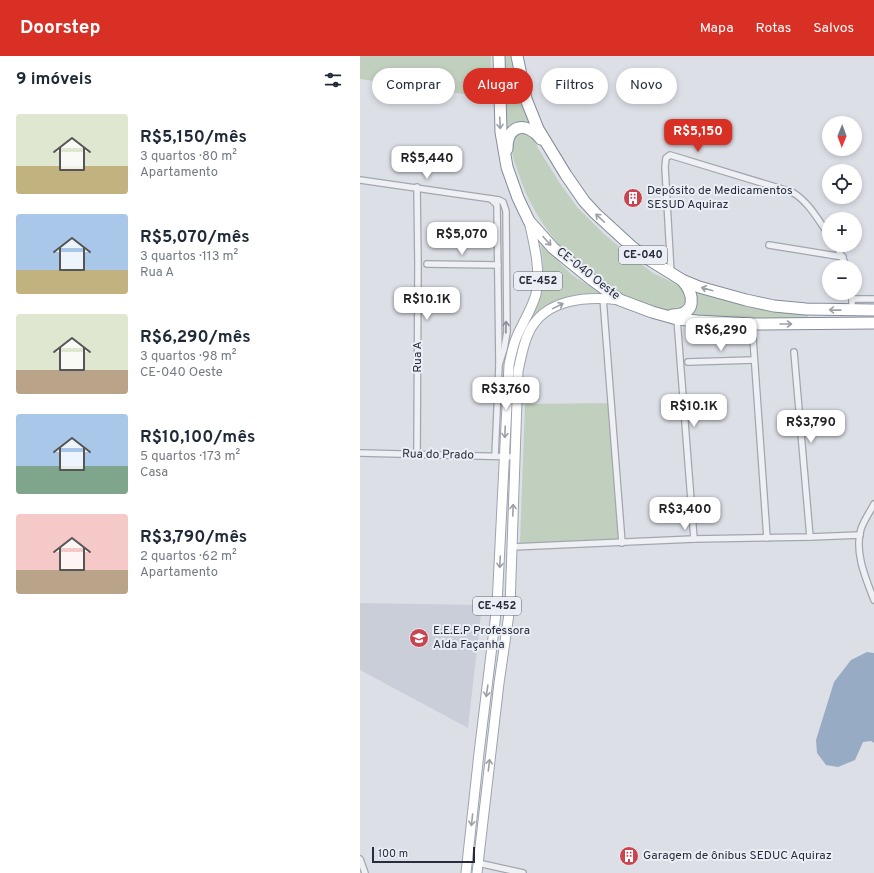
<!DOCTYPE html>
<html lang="pt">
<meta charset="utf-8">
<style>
body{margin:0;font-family:Overpass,sans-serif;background:#f6f6f7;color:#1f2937;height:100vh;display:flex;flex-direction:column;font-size:15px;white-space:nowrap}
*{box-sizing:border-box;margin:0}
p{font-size:13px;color:#747a83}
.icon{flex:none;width:22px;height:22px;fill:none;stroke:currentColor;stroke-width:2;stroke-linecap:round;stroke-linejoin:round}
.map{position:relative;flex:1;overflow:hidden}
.side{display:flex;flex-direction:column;background:#fff;width:360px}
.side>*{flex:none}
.hud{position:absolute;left:12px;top:12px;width:380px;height:36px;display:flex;gap:8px}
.needle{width:26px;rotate:181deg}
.fabs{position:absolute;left:462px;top:60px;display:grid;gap:8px}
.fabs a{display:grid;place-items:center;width:40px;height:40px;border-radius:50%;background:#fff;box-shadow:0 2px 6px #0003;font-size:20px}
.scale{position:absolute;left:12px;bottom:10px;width:103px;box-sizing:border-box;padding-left:4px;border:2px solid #272d3c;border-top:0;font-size:11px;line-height:14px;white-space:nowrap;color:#272d3c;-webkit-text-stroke:3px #ebeef4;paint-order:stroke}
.price{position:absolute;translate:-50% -34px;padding:0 9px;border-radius:8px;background:#fff;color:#222;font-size:13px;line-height:26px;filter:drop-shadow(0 1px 2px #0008)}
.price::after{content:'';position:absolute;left:50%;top:24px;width:12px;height:9px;margin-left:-6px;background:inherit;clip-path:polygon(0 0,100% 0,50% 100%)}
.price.selected{background:#d93025;color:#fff}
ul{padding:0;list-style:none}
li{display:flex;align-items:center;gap:12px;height:100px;padding:0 16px}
li span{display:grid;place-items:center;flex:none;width:112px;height:80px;border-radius:4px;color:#555}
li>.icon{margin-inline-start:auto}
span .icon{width:48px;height:48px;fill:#fffc;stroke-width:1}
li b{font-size:17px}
h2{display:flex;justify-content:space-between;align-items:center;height:48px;padding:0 16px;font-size:17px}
.chip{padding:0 14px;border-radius:18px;background:#fff;box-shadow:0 2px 6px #0003;font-size:14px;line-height:36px}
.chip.selected{background:#d93025;color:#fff}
header{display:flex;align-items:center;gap:24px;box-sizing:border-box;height:56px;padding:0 20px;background:#d93025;color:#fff}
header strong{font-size:19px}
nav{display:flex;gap:22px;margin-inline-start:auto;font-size:14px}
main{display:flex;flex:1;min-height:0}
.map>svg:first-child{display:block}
.built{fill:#caced8}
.green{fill:#c1d0be}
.water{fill:#98abc5}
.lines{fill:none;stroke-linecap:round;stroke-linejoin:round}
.street-casing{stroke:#a2a6b0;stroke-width:8}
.primary-casing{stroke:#9ca3b1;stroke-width:11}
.highway-casing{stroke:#848c9c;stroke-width:13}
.street{stroke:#eff0f4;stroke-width:5.5}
.primary{stroke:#fff;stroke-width:9}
.highway{stroke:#fff;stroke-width:11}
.oneway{stroke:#9ea0a7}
.oneway2{stroke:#8b8e98}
.labels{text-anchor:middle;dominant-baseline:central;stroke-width:4;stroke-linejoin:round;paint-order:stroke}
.shield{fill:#ebeef4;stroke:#626773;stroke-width:1}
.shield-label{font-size:11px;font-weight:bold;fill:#272d3c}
.poi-label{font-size:12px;fill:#272d3c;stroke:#ebeef4;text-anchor:start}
.street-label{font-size:12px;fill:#272d3c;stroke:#ebeef4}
</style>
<header>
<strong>Doorstep</strong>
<nav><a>Mapa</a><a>Rotas</a><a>Salvos</a></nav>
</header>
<main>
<section class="side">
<h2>9 imóveis<svg class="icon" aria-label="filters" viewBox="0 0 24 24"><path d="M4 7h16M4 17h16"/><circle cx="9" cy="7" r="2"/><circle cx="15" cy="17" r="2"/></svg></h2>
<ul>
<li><span style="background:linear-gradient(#dfe7d0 65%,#c2b280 0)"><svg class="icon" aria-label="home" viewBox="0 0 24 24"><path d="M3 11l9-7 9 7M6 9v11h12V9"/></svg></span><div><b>R$5,150/mês</b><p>3 quartos · 80 m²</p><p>Apartamento</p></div></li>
<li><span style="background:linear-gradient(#a9c7e8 70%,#c2b280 0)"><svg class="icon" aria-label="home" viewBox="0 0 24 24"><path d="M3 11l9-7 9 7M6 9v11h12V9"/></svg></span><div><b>R$5,070/mês</b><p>3 quartos · 113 m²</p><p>Rua A</p></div></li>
<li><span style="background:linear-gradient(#dfe7d0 70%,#b9a48a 0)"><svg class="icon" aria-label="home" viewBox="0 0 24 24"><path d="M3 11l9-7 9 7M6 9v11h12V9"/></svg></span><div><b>R$6,290/mês</b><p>3 quartos · 98 m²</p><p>CE-040 Oeste</p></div></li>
<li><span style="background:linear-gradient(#a9c7e8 65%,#7fa58c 0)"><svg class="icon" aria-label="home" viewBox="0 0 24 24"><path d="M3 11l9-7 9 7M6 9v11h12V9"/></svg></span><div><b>R$10,100/mês</b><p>5 quartos · 173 m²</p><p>Casa</p></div></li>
<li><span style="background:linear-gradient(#f6c9c9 70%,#b9a48a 0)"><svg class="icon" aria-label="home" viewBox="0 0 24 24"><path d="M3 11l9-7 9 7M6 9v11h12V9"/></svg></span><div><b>R$3,790/mês</b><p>2 quartos · 62 m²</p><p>Apartamento</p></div></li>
</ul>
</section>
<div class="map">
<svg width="514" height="817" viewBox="0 0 514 817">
<rect width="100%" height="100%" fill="#dcdfe6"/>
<!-- built -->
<path class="built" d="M0 547 122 549 108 672 0 614Z"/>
<!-- green -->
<g class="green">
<path d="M0 0H131V42L0 23Z"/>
<path d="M143 0H153L173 68 164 67 147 76Z"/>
<path d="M165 75 173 81 178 92 199 126 217 151 244 178 270 200 293 217 320 230 325 234 328 251C323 252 315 256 310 256 300 255 288 249 279 246 223 224 178 176 159 119 156 110 150 96 152 87 152 84 154 81 156 78Z"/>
<path d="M180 183 201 208 212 219 240 237 225 239 176 261 173 259C186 232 184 212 180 183Z"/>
<path d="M334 233 388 251 448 259V264L435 265 329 259C334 250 338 243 334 233Z"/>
<path d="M250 347 260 485 160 487 165 348Z"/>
</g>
<!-- water -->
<path class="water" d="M507 596 514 597V687L511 685 503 686 495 704 478 711 466 709 457 697 456 684 474 626 491 604Z"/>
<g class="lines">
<defs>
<g id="street">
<path d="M0 124 139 144 143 146 146 155 147 276 144 293 139 309"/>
<path d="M131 143 137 149 139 309 135 400"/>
<path d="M409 189 483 201"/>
<path d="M476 189 487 211"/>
<path d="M67 208 138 209"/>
<path d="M311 217 305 111 306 102 310 99 432 136C449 146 458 164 469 179"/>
<path d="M243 242 262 487"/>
<path d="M492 243H514"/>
<path d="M492 254V237"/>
<path d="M317 263 334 483"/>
<path d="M392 268 407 482"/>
<path d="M434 296 450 481"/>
<path d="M328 306 394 304"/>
<path d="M0 397 155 401"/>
<path d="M57 399 58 207 57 131"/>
<path d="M514 448C510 456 504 464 501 473 494 496 506 523 514 544"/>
<path d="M152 491 334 483 450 481 500 479"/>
<path d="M0 803 5 817"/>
<path d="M118 807 163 817"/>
</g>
<g id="primary">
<path d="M106 817 119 697 137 549 149 309C151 300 153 289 157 280 163 266 172 253 176 238 181 213 174 188 169 165"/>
<path d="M117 817 139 627 150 551 158 315C161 302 163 288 169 276 185 242 228 240 260 244"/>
</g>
<g id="highway">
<path d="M139 0 141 76 147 111 158 142 169 165 193 192 231 223 260 244 292 256 317 263 337 265 392 268 514 267"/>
<path d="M157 0 166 43 178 73 206 119 224 145 235 157 271 190 285 201 322 224 339 231 386 244 414 250 446 253 514 254"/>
<path d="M147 93C147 68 167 65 181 83"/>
<path d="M312 259C337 259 335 239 322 224"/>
</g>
</defs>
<!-- street casing -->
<use href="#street" class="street-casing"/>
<!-- primary casing -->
<use href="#primary" class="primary-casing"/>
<!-- highway casing -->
<use href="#highway" class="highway-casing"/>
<!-- street -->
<use href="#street" class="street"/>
<!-- primary -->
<use href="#primary" class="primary"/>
<!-- highway -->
<use href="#highway" class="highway"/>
</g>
<!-- one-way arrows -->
<defs><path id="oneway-shaft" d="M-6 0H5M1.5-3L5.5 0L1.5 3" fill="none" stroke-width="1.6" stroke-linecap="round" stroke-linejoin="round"/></defs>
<g class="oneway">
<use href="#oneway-shaft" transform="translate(140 67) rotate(87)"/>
<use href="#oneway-shaft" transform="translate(240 162) rotate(-137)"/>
<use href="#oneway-shaft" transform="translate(187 185) rotate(48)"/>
<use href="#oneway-shaft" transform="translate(347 233) rotate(-164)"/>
<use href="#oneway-shaft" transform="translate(198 250) rotate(-26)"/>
<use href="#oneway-shaft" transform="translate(475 254) rotate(-179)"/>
<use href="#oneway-shaft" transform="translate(426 268)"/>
<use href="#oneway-shaft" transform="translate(145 376) rotate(92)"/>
<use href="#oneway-shaft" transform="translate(153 454) rotate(-88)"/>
<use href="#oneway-shaft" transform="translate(140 506) rotate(93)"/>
<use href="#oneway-shaft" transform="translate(127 635) rotate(98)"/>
<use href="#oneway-shaft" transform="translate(129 709) rotate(-83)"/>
<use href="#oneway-shaft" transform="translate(112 764) rotate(96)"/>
</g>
<use class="oneway2" href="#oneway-shaft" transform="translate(146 271) rotate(-89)"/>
<!-- icons -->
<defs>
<symbol id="building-disc" viewBox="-11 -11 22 22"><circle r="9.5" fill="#c9444e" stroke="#ebeef4"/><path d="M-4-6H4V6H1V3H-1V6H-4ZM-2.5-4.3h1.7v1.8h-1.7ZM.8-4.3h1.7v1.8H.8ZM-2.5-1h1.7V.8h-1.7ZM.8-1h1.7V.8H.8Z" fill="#fff"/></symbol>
<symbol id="university-disc" viewBox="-11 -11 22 22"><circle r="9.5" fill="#c9444e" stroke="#ebeef4"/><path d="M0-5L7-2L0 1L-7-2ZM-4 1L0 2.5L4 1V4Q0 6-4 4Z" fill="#fff"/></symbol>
</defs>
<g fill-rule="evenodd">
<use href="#building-disc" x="262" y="131" width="22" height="22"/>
<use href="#university-disc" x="48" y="571" width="22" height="22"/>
<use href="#building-disc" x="258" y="789" width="22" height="22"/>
</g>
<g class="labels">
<!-- shield labels -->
<g class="shield">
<rect x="259" y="190" width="48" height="18" rx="3"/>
<rect x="154" y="216" width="48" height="18" rx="3"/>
<rect x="113" y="541" width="48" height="18" rx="3"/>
</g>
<g class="shield-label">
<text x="283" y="199">CE-040</text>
<text x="178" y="225">CE-452</text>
<text x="137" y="550">CE-452</text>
</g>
<!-- poi labels -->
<g class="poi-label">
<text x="287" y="135">Depósito de Medicamentos<tspan x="287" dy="14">SESUD Aquiraz</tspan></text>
<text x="73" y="575">E.E.E.P Professora<tspan x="73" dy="14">Alda Façanha</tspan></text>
<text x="283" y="800">Garagem de ônibus SEDUC Aquiraz</text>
</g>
<!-- street labels -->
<g class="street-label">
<text transform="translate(228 218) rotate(38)">CE-040 Oeste</text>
<text transform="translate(58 301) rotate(-90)">Rua A</text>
<text transform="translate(78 399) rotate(1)">Rua do Prado</text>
</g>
</g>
</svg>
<div class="fabs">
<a><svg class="needle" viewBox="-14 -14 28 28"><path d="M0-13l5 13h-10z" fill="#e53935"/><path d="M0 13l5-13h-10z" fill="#747a83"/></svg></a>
<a><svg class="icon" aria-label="locate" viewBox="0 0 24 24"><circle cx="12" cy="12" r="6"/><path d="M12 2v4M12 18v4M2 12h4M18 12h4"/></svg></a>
<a>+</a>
<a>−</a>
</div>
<div class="scale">100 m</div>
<b class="price selected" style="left:338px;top:97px">R$5,150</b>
<b class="price" style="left:67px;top:124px">R$5,440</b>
<b class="price" style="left:102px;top:200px">R$5,070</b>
<b class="price" style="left:67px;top:265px">R$10.1K</b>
<b class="price" style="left:361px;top:296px">R$6,290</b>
<b class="price" style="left:146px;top:355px">R$3,760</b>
<b class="price" style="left:334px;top:372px">R$10.1K</b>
<b class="price" style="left:451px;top:388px">R$3,790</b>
<b class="price" style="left:325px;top:475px">R$3,400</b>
<div class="hud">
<a class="chip">Comprar</a>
<a class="chip selected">Alugar</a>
<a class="chip">Filtros</a>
<a class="chip">Novo</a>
</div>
</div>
</main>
